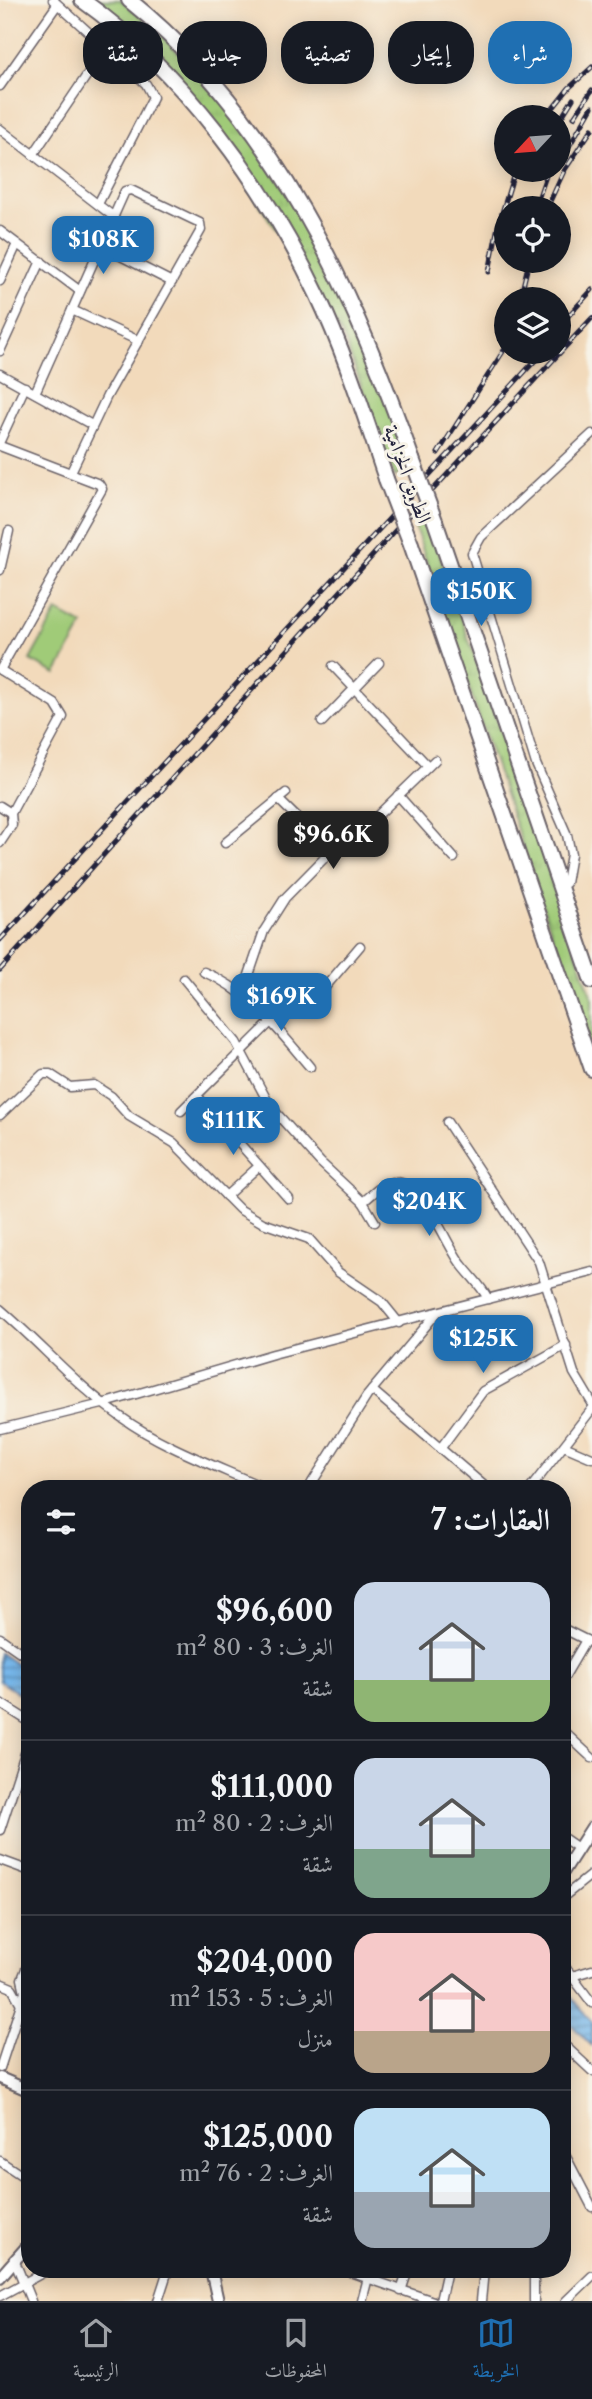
<!DOCTYPE html>
<html lang="ar">
<meta charset="utf-8">
<style>
body{margin:0;font-family:"Libre Caslon Text",Amiri,serif;background:#242831;color:#f1f3f6;direction:rtl;height:100vh;display:flex;flex-direction:column;font-size:26px;white-space:nowrap}
*{box-sizing:border-box;margin:0}
p{font-size:23px;color:#9ea1a6}
.icon{flex:none;width:38px;height:38px;fill:none;stroke:currentColor;stroke-width:2;stroke-linecap:round;stroke-linejoin:round}
.map{position:relative;flex:1;overflow:hidden;direction:ltr}
.panel{position:absolute;left:21px;top:1480px;width:550px;height:798px;display:flex;flex-direction:column;background:#171b24;border-radius:28px;box-shadow:0 4px 18px #0003;direction:rtl}
.panel>*{flex:none}
.banner{position:absolute;left:21px;top:21px;width:551px;height:63px;direction:rtl;display:flex;gap:14px}
.needle{width:46px;rotate:244deg}
.controls{position:absolute;left:494px;top:105px;display:grid;gap:14px}
.controls a{display:grid;place-items:center;width:77px;height:77px;border-radius:50%;background:#171b24;box-shadow:0 4px 18px #0003;font-size:35px}
.price{position:absolute;translate:-50% -60px;padding:0 16px;border-radius:14px;background:#1f6fb2;color:#fff;font-size:23px;line-height:46px;filter:drop-shadow(0 2px 4px #0008)}
.price::after{content:'';position:absolute;left:50%;top:42px;width:21px;height:16px;margin-left:-10px;background:inherit;clip-path:polygon(0 0,100% 0,50% 100%)}
.price.current{background:#222;color:#fff}
ul{padding:0;list-style:none}
li{display:flex;align-items:center;gap:21px;height:175px;padding:0 21px}
li+li{border-top:2px solid #363941}
li span{display:grid;place-items:center;flex:none;width:196px;height:140px;border-radius:21px;color:#555}
li>.icon{margin-inline-start:auto}
span .icon{width:84px;height:84px;fill:#fffc;stroke-width:1}
li b{font-size:30px}
h2{display:flex;justify-content:space-between;align-items:center;height:84px;padding:0 21px;font-size:30px}
.chip{padding:0 24px;border-radius:28px;background:#171b24;box-shadow:0 4px 18px #0003;font-size:24px;line-height:63px}
.chip.current{background:#1f6fb2;color:#fff}
.dock{display:flex;justify-content:space-around;align-items:center;height:98px;border-top:2px solid #363941;background:#171b24;font-size:19px;color:#9ea1a6}
.dock a{display:grid;justify-items:center;gap:4px}
.dock .current{color:#1f6fb2}
.map>svg:first-child{display:block}
.grass{fill:url(#grass-tufts);stroke:#61765a;stroke-width:2}
.pitch{fill:#a0cb78;stroke:#61765a;stroke-width:2}
.water{fill:url(#water-rules);stroke:#4d6e94;stroke-width:2}
.lines{fill:none;stroke-linecap:round;stroke-linejoin:round}
.street-casing{stroke:#6b6268;stroke-width:11}
.secondary-casing{stroke:#6b6268;stroke-width:14}
.highway-casing{stroke:#6b6268;stroke-width:18}
.street{stroke:#fff;stroke-width:8}
.secondary{stroke:#fff;stroke-width:10}
.highway{stroke:#fff;stroke-width:14}
.rail-casing{stroke:#22223b;stroke-width:5}
.rail{stroke:#f7f3e8;stroke-width:2.5;stroke-dasharray:8;stroke-linecap:butt}
.highway-bridge-casing{stroke:#6b6268;stroke-width:18;stroke-linecap:butt}
.highway-bridge{stroke:#fff;stroke-width:14}
.labels{text-anchor:middle;dominant-baseline:central;stroke-width:6;stroke-linejoin:round;paint-order:stroke}
.street-label{font-size:21px;fill:#22223b;stroke:#f7f3e8}
</style>
<div class="map">
<svg width="592" height="2301" viewBox="0 0 592 2301">
<defs>
<pattern id="grass-tufts" width="24" height="20" patternUnits="userSpaceOnUse" patternTransform="scale(1.75)"><rect width="24" height="20" fill="#a0cb78"/><path d="M3 7l-1-3M5 7V3M7 7l1-3M15 17l-1-3M17 17v-4M19 17l1-3" fill="none" stroke="#8aae69"/></pattern>
<pattern id="water-rules" width="6" height="5" patternUnits="userSpaceOnUse" patternTransform="scale(1.75)"><rect width="6" height="5" fill="#78b9ed"/><path d="M0 2.5h6" fill="none" stroke="#6296c1"/></pattern>
</defs>
<rect width="100%" height="100%" fill="#f7f3e8"/>
<filter id="ink" filterUnits="userSpaceOnUse"><feTurbulence type="fractalNoise" baseFrequency=".0143" numOctaves="2"/><feDisplacementMap in="SourceGraphic" scale="14" xChannelSelector="R" yChannelSelector="G"/><feConvolveMatrix kernelMatrix="1 2 1 2 8 2 1 2 1" color-interpolation-filters="sRGB"/></filter>
<filter id="wash" filterUnits="userSpaceOnUse"><feTurbulence type="fractalNoise" baseFrequency=".00686" numOctaves="4" result="noise"/><feDisplacementMap in="SourceGraphic" scale="28" xChannelSelector="R" yChannelSelector="G"/><feGaussianBlur stdDeviation="1.57" result="paint"/><feColorMatrix in="noise" values="0 0 0 0 0 0 0 0 0 0 0 0 0 0 0 0 0 1.4 0 .05"/><feComposite in="paint" operator="in"/></filter>
<g filter="url(#wash)">
<rect width="100%" height="100%" fill="#f2dabb"/>
<!-- grass -->
<g class="grass">
<path d="M94 0H121C228 86 303 205 359 330 379 373 392 421 408 466L395 477 343 336 180 79 152 48Z"/>
<path d="M427 518 592 998V1052L415 527Z"/>
</g>
<!-- pitch -->
<path class="pitch" d="M57 611 83 625 56 674 30 660Z"/>
<!-- water -->
<g class="water">
<path d="M0 1653 30 1674V1701L0 1681Z"/>
<path d="M562 1987 592 2022V2046L562 2015Z"/>
</g>
</g>
<g filter="url(#ink)">
<g class="lines">
<defs>
<g id="street">
<path d="M53 0 146 84 153 97 98 204"/>
<path d="M0 86 57 5"/>
<path d="M0 129 114 217"/>
<path d="M33 155 106 47"/>
<path d="M0 231 80 291"/>
<path d="M101 246 172 282"/>
<path d="M0 281 17 244"/>
<path d="M72 310 139 341"/>
<path d="M0 351 41 261"/>
<path d="M0 374 92 425"/>
<path d="M35 393 125 191 131 190 200 223 201 230 107 396 71 472"/>
<path d="M0 441 25 387"/>
<path d="M0 446 99 484 102 489 0 670"/>
<path d="M0 570 9 531"/>
<path d="M333 666 428 766"/>
<path d="M0 670 55 704 63 717 11 813 12 825 0 843"/>
<path d="M322 722 379 663"/>
<path d="M398 795 454 858"/>
<path d="M278 799 331 851"/>
<path d="M0 806 11 813"/>
<path d="M225 843 286 793"/>
<path d="M560 887 566 883 571 854 567 835 536 764 472 553 481 537 592 434"/>
<path d="M204 972C249 990 279 1031 310 1067"/>
<path d="M184 979 236 1042 270 1106 320 1162 363 1202 375 1222"/>
<path d="M248 999 249 975 264 931 285 898 357 825 375 818 435 760"/>
<path d="M197 1096 289 1199"/>
<path d="M181 1111 300 993 312 988 321 992 360 946"/>
<path d="M0 1115 43 1074H50L70 1087 94 1085 111 1096 129 1116 174 1143 239 1209 263 1223 309 1239 338 1272 382 1302 399 1323"/>
<path d="M447 1122 539 1262 574 1373 592 1403"/>
<path d="M226 1196 259 1166"/>
<path d="M363 1202C372 1195 383 1182 395 1182 425 1182 446 1246 462 1265 471 1277 481 1285 488 1299"/>
<path d="M0 1309C41 1344 77 1386 121 1417 164 1448 219 1467 267 1489"/>
<path d="M372 1390 488 1489"/>
<path d="M0 1429 102 1404 273 1354 592 1272"/>
<path d="M564 1446 592 1458"/>
<path d="M440 1449 483 1391 566 1345"/>
<path d="M308 1489 367 1396 436 1314"/>
<path d="M530 1489 592 1409"/>
<path d="M562 1628 592 1643"/>
<path d="M0 1638 30 1659"/>
<path d="M562 1681 586 1640"/>
<path d="M0 1703 30 1722"/>
<path d="M562 1730 592 1758"/>
<path d="M0 1830 30 1738"/>
<path d="M562 1837 578 1848"/>
<path d="M0 1860 30 1871"/>
<path d="M562 1898 592 1874"/>
<path d="M562 1963 592 2003"/>
<path d="M572 1976 592 1970"/>
<path d="M0 1983 12 1988 21 2004"/>
<path d="M562 2043 592 2071"/>
<path d="M0 2068 25 1992 22 1979 30 1959"/>
<path d="M562 2149 592 2207"/>
<path d="M0 2161 30 2181"/>
<path d="M14 2259 31 2301"/>
<path d="M344 2270 433 2301"/>
<path d="M534 2270V2301"/>
<path d="M401 2291 408 2270"/>
<path d="M0 2296 48 2270"/>
<path d="M158 2301 168 2270"/>
<path d="M362 2301 370 2270"/>
<path d="M440 2301 447 2270"/>
<path d="M481 2301 484 2270"/>
<path d="M566 2301 592 2276"/>
</g>
<g id="secondary">
<path d="M562 1874 592 1827"/>
<path d="M0 2078 30 2091"/>
<path d="M211 2270 218 2301"/>
<path d="M0 2277 30 2243"/>
</g>
<g id="highway">
<path d="M82 0C183 72 264 183 317 294 345 353 365 417 386 479"/>
<path d="M129 0C274 117 352 287 412 459"/>
<path d="M435 521 592 981"/>
<path d="M411 544 592 1069"/>
</g>
</defs>
<!-- street casing -->
<use href="#street" class="street-casing"/>
<!-- secondary casing -->
<use href="#secondary" class="secondary-casing"/>
<!-- highway casing -->
<use href="#highway" class="highway-casing"/>
<!-- street -->
<use href="#street" class="street"/>
<!-- secondary -->
<use href="#secondary" class="secondary"/>
<!-- highway -->
<use href="#highway" class="highway"/>
<defs>
<g id="rail">
<path d="M546 117 569 88 592 67"/>
<path d="M574 117 592 90"/>
<path d="M558 123 573 99"/>
<path d="M560 162 592 107"/>
<path d="M535 208 548 170"/>
<path d="M547 208 564 171 592 129"/>
<path d="M489 272 498 226 515 170"/>
<path d="M520 299 529 261"/>
<path d="M558 327 592 290"/>
<path d="M438 453 506 347"/>
<path d="M0 940 543 352"/>
<path d="M0 970 393 533 592 318"/>
</g>
</defs>
<!-- rail casing -->
<use href="#rail" class="rail-casing"/>
<!-- rail -->
<use href="#rail" class="rail"/>
<defs>
<g id="highway-bridge">
<path d="M412 459 435 521"/>
<path d="M386 479 411 544"/>
</g>
</defs>
<!-- highway-bridge casing -->
<use href="#highway-bridge" class="highway-bridge-casing"/>
<!-- highway-bridge -->
<use href="#highway-bridge" class="highway-bridge"/>
</g>
</g>
<g class="labels">
<!-- street labels -->
<g class="street-label">
<text transform="translate(408 474) rotate(70)">الطريق الحزامية</text>
</g>
</g>
</svg>
<div class="controls">
<a><svg class="needle" viewBox="-14 -14 28 28"><path d="M0-13l5 13h-10z" fill="#e53935"/><path d="M0 13l5-13h-10z" fill="#9ea1a6"/></svg></a>
<a><svg class="icon" aria-label="locate" viewBox="0 0 24 24"><circle cx="12" cy="12" r="6"/><path d="M12 2v4M12 18v4M2 12h4M18 12h4"/></svg></a>
<a><svg class="icon" aria-label="layers" viewBox="0 0 24 24"><path d="M12 4l9 5-9 5-9-5zM3 14l9 5 9-5"/></svg></a>
</div>
<b class="price" style="left:103px;top:276px">$108K</b>
<b class="price" style="left:481px;top:628px">$150K</b>
<b class="price current" style="left:333px;top:871px">$96.6K</b>
<b class="price" style="left:281px;top:1033px">$169K</b>
<b class="price" style="left:233px;top:1157px">$111K</b>
<b class="price" style="left:429px;top:1238px">$204K</b>
<b class="price" style="left:483px;top:1375px">$125K</b>
<div class="banner">
<a class="chip current">شراء</a>
<a class="chip">إيجار</a>
<a class="chip">تصفية</a>
<a class="chip">جديد</a>
<a class="chip">شقة</a>
</div>
<section class="panel">
<h2>العقارات: 7<svg class="icon" aria-label="filters" viewBox="0 0 24 24"><path d="M4 7h16M4 17h16"/><circle cx="9" cy="7" r="2"/><circle cx="15" cy="17" r="2"/></svg></h2>
<ul>
<li><span style="background:linear-gradient(#c9d6e8 70%,#8fb573 0)"><svg class="icon" aria-label="home" viewBox="0 0 24 24"><path d="M3 11l9-7 9 7M6 9v11h12V9"/></svg></span><div><b>$96,600</b><p>الغرف: 3 · 80 m²</p><p>شقة</p></div></li>
<li><span style="background:linear-gradient(#c9d6e8 65%,#7fa58c 0)"><svg class="icon" aria-label="home" viewBox="0 0 24 24"><path d="M3 11l9-7 9 7M6 9v11h12V9"/></svg></span><div><b>$111,000</b><p>الغرف: 2 · 80 m²</p><p>شقة</p></div></li>
<li><span style="background:linear-gradient(#f6c9c9 70%,#b9a48a 0)"><svg class="icon" aria-label="home" viewBox="0 0 24 24"><path d="M3 11l9-7 9 7M6 9v11h12V9"/></svg></span><div><b>$204,000</b><p>الغرف: 5 · 153 m²</p><p>منزل</p></div></li>
<li><span style="background:linear-gradient(#bfe0f5 60%,#9aa5b1 0)"><svg class="icon" aria-label="home" viewBox="0 0 24 24"><path d="M3 11l9-7 9 7M6 9v11h12V9"/></svg></span><div><b>$125,000</b><p>الغرف: 2 · 76 m²</p><p>شقة</p></div></li>
</ul>
</section>
</div>
<nav class="dock">
<a class="current"><svg class="icon" aria-label="map" viewBox="0 0 24 24"><path d="M3 6l6-2 6 2 6-2v14l-6 2-6-2-6 2zM9 4v14M15 6v14"/></svg>الخريطة</a>
<a><svg class="icon" aria-label="saved" viewBox="0 0 24 24"><path d="M7 4h10v16l-5-4-5 4z"/></svg>المحفوظات</a>
<a><svg class="icon" aria-label="home" viewBox="0 0 24 24"><path d="M3 11l9-7 9 7M6 9v11h12V9"/></svg>الرئيسية</a>
</nav>
